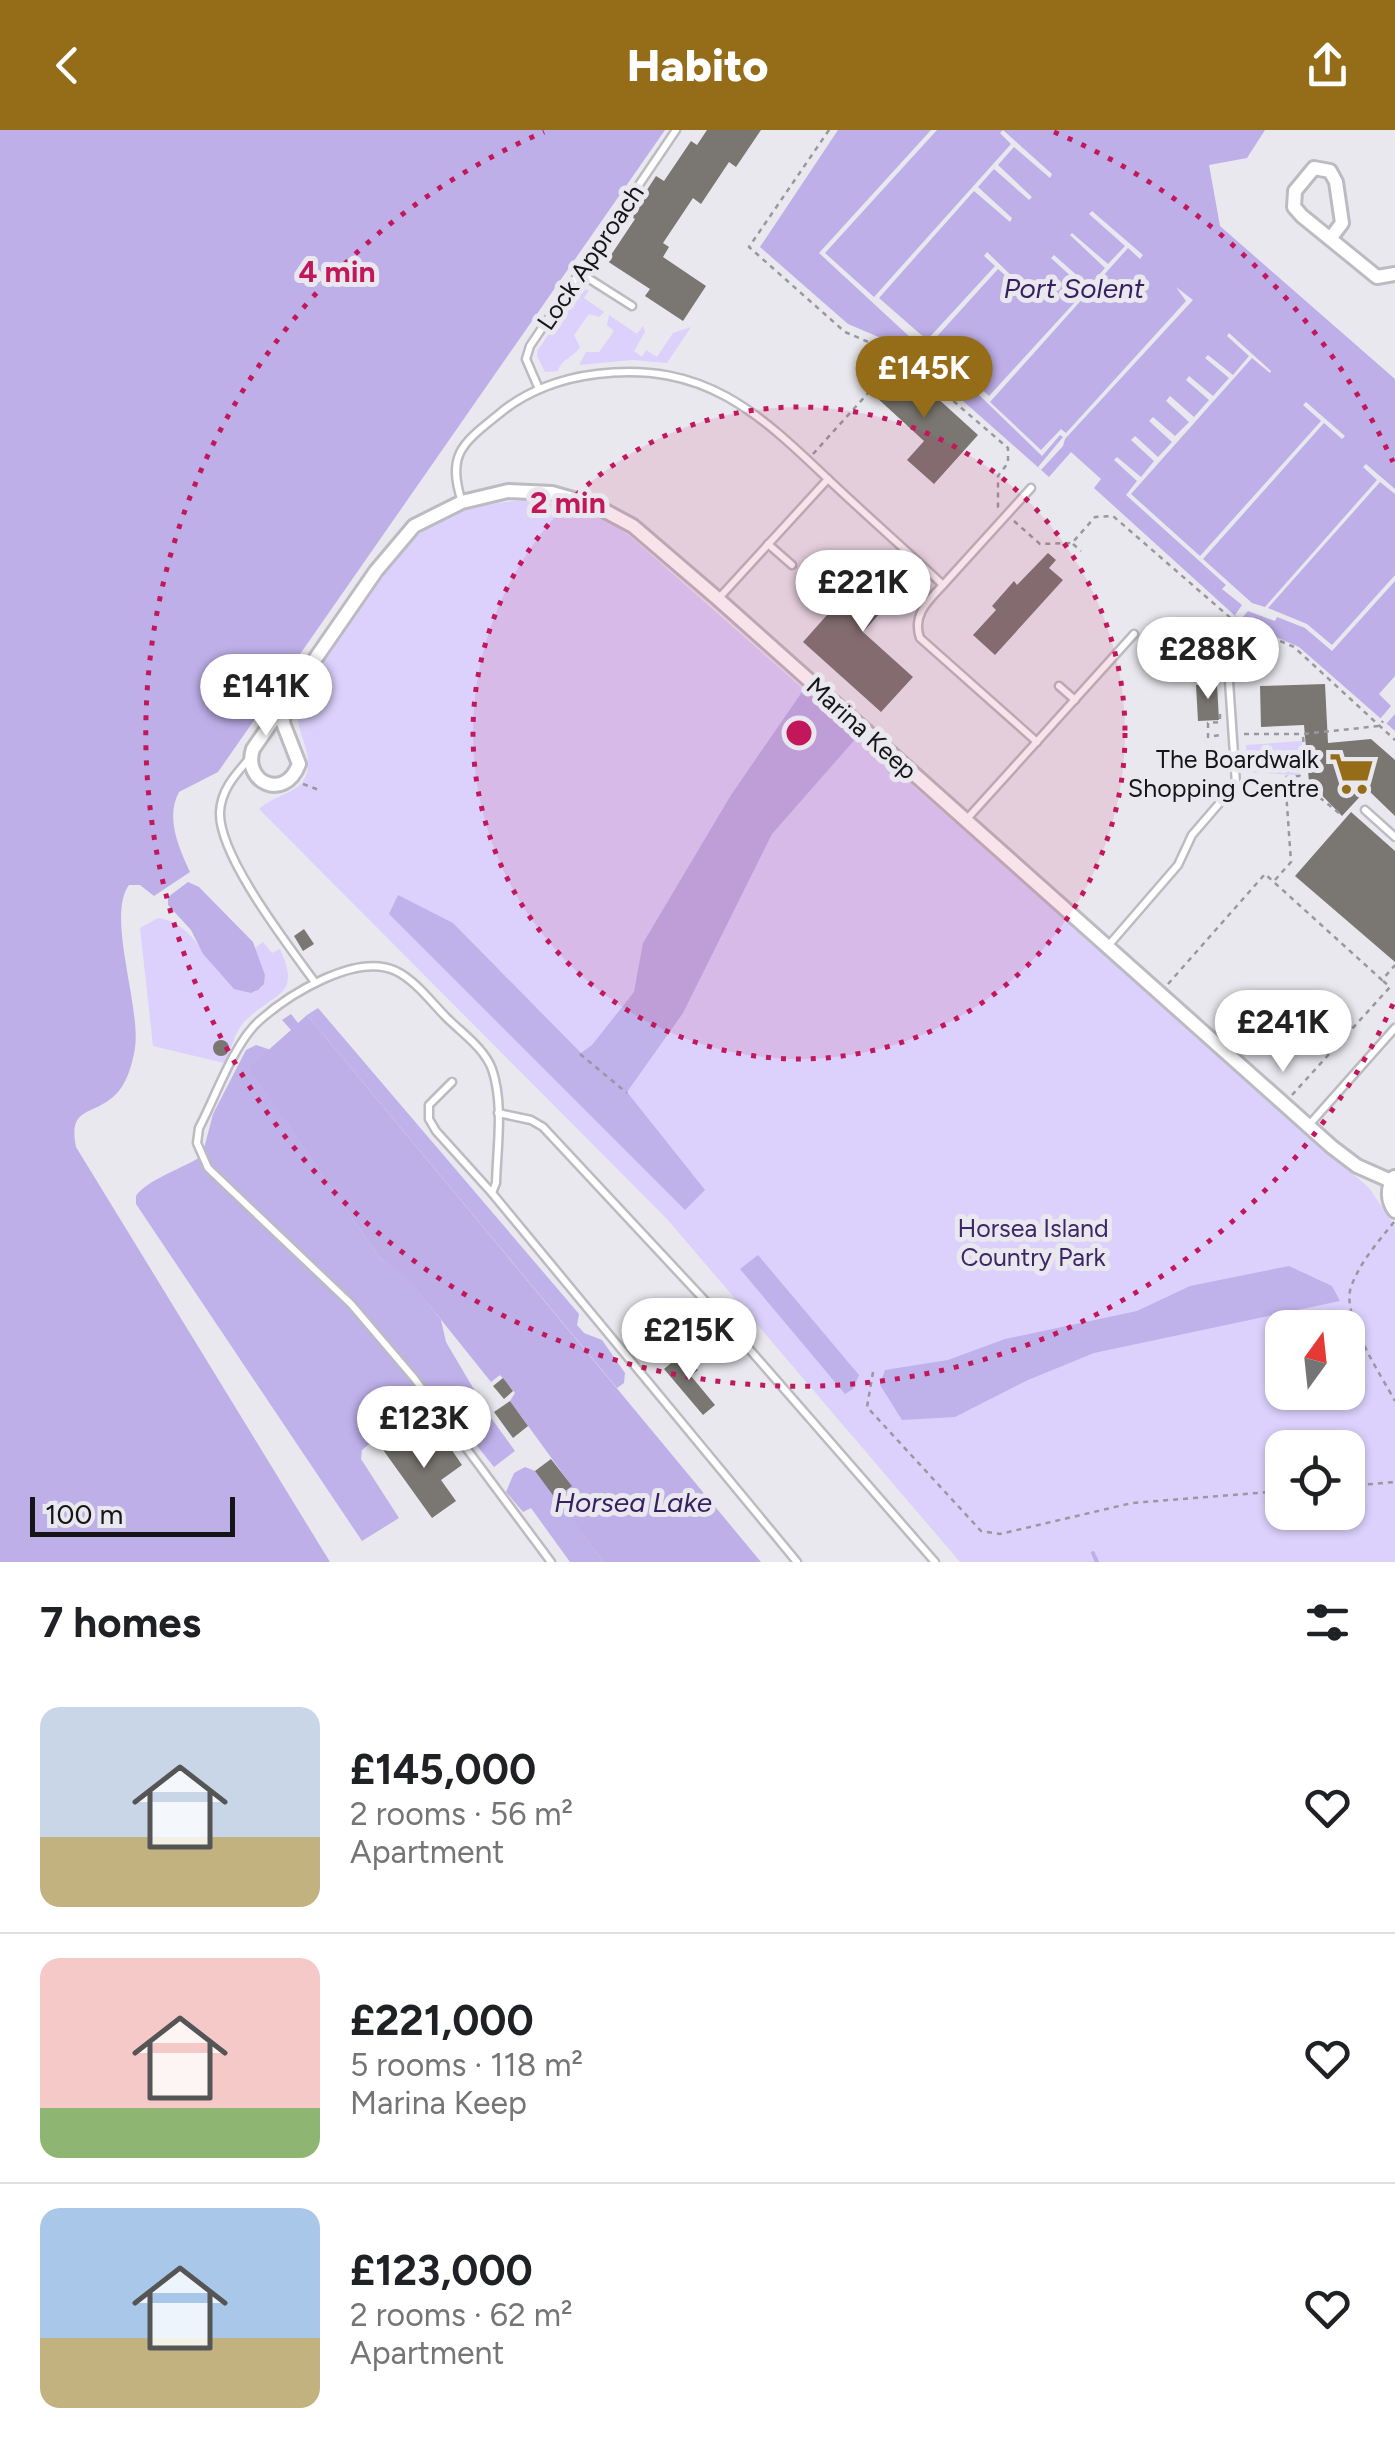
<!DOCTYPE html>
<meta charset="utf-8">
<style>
body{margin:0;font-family:Figtree,sans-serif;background:#f6f6f6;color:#202124;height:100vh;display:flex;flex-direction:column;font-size:38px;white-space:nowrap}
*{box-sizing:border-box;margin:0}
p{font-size:32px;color:#757577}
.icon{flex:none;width:55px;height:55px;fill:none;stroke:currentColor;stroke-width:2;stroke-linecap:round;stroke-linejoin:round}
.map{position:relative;height:1432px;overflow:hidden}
.side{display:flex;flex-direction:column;background:#fff;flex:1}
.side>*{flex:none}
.needle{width:65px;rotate:15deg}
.buttons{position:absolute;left:1265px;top:1180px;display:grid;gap:20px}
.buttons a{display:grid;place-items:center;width:100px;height:100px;border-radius:20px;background:#fff;box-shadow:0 2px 8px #0004;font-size:50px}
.scale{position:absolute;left:30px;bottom:25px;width:205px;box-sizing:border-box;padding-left:10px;border:5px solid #151517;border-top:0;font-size:28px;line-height:35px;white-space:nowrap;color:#151517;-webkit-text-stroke:8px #e9e8ee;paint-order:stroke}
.price{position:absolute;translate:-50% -85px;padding:0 22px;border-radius:35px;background:#fff;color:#222;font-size:32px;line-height:65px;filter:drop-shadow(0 2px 5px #0008)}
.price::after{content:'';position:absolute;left:50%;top:60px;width:30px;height:22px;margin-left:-15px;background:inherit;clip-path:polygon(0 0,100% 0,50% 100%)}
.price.on{background:#956c17;color:#fff}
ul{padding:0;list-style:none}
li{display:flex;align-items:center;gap:30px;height:250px;padding:0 40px}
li+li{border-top:2px solid #e0e0e0}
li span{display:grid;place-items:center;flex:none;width:280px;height:200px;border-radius:20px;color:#555}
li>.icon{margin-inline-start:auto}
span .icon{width:120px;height:120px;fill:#fffc;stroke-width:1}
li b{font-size:42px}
h2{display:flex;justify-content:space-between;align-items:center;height:120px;padding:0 40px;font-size:42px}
header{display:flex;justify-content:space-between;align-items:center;height:130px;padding:0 40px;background:#956c17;color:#fff;font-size:45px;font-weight:800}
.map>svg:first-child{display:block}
.green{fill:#dbd1fc;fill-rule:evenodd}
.forest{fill:#bfb1ea}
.water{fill:#beafe8}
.pier{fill:#e9e8ee}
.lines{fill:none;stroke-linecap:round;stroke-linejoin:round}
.stream{stroke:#beafe8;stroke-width:4}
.building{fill:#7a7772}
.service-casing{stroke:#bcbbc1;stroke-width:11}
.minor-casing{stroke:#bcbbc1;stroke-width:18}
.path{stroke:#99989c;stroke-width:2.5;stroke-dasharray:5 5;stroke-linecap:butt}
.service{stroke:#fff;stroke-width:6}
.minor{stroke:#fff;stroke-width:12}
.path-bridge{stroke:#99989c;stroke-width:2.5;stroke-dasharray:5 5;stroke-linecap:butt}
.ring{fill:none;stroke:#c2185b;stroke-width:5;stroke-dasharray:5 10}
.labels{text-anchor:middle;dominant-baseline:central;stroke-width:10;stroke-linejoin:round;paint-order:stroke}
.street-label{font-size:25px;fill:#151517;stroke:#e9e8ee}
.poi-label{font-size:25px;fill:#151517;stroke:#e9e8ee;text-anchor:end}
.park-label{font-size:25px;fill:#3d2667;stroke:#e9e8ee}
.water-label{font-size:28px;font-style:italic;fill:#371f61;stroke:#e9e8ee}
.centre{fill:#c2185b;stroke:#e9e8ee;stroke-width:5}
.ring-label{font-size:30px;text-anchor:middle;font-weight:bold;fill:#c2185b;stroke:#e9e8ee;stroke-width:10;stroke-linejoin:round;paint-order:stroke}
</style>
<header><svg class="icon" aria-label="back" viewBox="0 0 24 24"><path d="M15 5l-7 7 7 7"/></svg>Habito<svg class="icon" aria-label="share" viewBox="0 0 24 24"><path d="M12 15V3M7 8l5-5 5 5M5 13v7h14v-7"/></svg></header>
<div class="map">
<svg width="1395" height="1432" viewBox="0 0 1395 1432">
<rect width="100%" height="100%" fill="#e9e8ee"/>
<!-- green -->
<g class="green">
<path d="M580 159 589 160 584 168 604 182 599 187 589 184 574 205 580 217C573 228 561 229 558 241L545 242 537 226 538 220Z"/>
<path d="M609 185 637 204 643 196 645 202 634 221 642 227 646 220 657 227 673 203 691 197 667 233 632 230 579 235 586 222H599L614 201 607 195Z"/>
<path d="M529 370C566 374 600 385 630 406L1370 1059 1395 1097V1432H960L667 1089 259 679C273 666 294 664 303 651 319 627 293 603 298 577 302 553 322 531 335 511 390 426 419 375 529 370ZM1282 1198H1348V1262H1282ZM1282 1318H1348V1382H1282Z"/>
<path d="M1302 611 1303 639 1297 645 1246 642V615Z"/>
<path d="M158 788C206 795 204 854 255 862L262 857 265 845 255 818 263 812 272 823 280 819C302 867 275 861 245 891 232 905 233 919 224 933L153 916 140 798Z"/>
</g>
<!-- forest -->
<g class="forest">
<path d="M804 559 858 606 772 704 683 883 627 962 705 1060 685 1080 389 784 398 765 453 793 581 923 592 915 634 862 643 813 731 665Z"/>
<path d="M318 878 579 1184 577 1195 584 1203 602 1210 625 1243 624 1253 617 1258 307 885Z"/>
<path d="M256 915 271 920 249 939 380 1128 406 1145 441 1190 446 1212 489 1285 515 1321 494 1337 446 1277 442 1279 429 1265 362 1320 361 1329 399 1388 362 1411 136 1074V1066C146 1050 184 1038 202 1026L213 984 246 920Z"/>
<path d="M758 1125 859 1245 853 1259 845 1264 740 1139Z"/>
<path d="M1289 1136 1332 1156 1340 1171 1094 1223 1028 1250 955 1287 902 1290 880 1255 885 1240 948 1230 1005 1209 1137 1181 1190 1156Z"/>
<path d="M525 1337 535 1341 604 1432H570L531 1378 523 1382 506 1362 514 1343Z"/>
</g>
<!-- water -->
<g class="water">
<path d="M0 0H665L218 642 179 662C165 688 179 718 190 742L154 766 140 755H129C106 786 141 876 135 918 132 935 127 955 113 967 91 986 68 977 76 1017L330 1432H0Z"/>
<path d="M838 0H1265L1247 28 1209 35 1220 96 1395 249V601L1299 517 1243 493 1094 358 1101 349 1071 322 1049 347 902 217 848 194 760 117Z"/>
<path d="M188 752 199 757 253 812 265 845 264 854 258 860 251 863 234 859 203 824 191 800 168 775V767Z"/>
<path d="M291 884 298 893 307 885 761 1432H604L555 1368 571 1355 510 1271 515 1263 500 1245 491 1252 406 1146 380 1128 248 938 291 900 282 890Z"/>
</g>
<!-- pier -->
<g class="pier">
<path d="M931 0H937L825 123 874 167 1011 14 1000 3 1003 0 1052 44 1050 48 1014 17 998 35 1032 67 1029 70 994 39 978 57 1012 88 1010 92 974 61 879 168 927 210 995 136 984 126 987 122 1015 149 1013 152 998 139 931 213 989 266 1086 160 1051 128 1054 125 1089 156 1105 138 1070 105 1072 103 1108 134 1125 116 1089 84 1092 81 1143 125 1140 129 1128 118 990 272 1041 320 1061 299 1066 303 1186 171 1176 157 1193 170 1065 309 1063 316 1041 340 1038 337 1063 307 1060 305 1042 326 942 229 938 233 918 214 909 223 904 219 912 209 819 123Z"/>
<path d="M1229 203 1271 241 1270 243 1252 228 1131 364 1200 426 1321 291 1303 275 1306 272 1345 306 1342 309 1324 293 1203 429 1252 473 1265 477 1377 350 1363 337 1366 334 1395 359V364L1380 352 1268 478 1307 494 1332 515 1395 445V451L1332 521 1305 498 1277 487 1275 491 1248 481 1240 490 1235 485 1242 475 1222 459 1226 455 1126 365 1137 351 1114 330 1117 327 1141 347 1154 331 1131 310 1135 306 1158 327 1172 312 1149 291 1153 287 1175 306 1189 292 1166 271 1170 266 1194 287 1209 270 1186 250 1189 246 1213 266 1229 248 1205 228 1208 225 1233 245 1249 226 1227 206Z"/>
<path d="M1395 546V584L1386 594 1380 589 1391 576 1379 564Z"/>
</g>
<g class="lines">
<!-- stream -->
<path class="stream" d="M1093 1423 1097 1432"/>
</g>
<!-- building -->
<g class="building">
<path d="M707 0H761L736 37 729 32 701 74 693 68 663 113 669 117 663 127 706 156 683 191 645 166 650 159 607 131 635 89 630 86 656 46 664 51 691 11 697 15Z"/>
<path d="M875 229 894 246 902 236 978 305 934 354 907 330 924 311 875 266 884 256 866 240Z"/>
<path d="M883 422 912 448 863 502 913 547 881 582 803 512Z"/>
<path d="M1048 423 1056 430 1049 438 1063 450 995 525 973 505 996 480 992 476 1014 451 1017 455Z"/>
<path d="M1211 554H1217L1219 590 1198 591 1196 555Z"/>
<path d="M1325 554 1328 613 1371 609 1395 630V686L1367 659 1342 686 1309 652 1304 595 1261 597 1260 556Z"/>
<path d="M1351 682 1395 721V832L1295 746Z"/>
<path d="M304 799 314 814 303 821 294 806Z"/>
<circle cx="221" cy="918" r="8"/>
<path d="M683 1223 698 1240 691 1246 715 1275 703 1285 664 1239Z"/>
<path d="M503 1248 513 1261 504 1269 493 1256Z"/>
<path d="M510 1271 528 1296 513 1308 494 1282Z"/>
<path d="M404 1300 423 1326 445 1310 462 1335 441 1350 456 1371 432 1388 381 1317Z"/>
<path d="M551 1329 572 1356 555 1368 535 1341Z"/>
</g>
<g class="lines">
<defs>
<g id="service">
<path d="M580 143 632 176"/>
<path d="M539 259 526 229 530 216 676 0"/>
<path d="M462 372C446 324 463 313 499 284 526 261 562 248 597 244 704 231 758 282 830 351 867 386 906 420 943 455L1031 358"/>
<path d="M768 414 792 435"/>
<path d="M943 455C928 471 912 485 920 508L1037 612"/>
<path d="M719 468 828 349"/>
<path d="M1059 556 1075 570"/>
<path d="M249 629C235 645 221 660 220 682 218 725 288 815 314 851"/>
<path d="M1365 680 1395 707"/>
<path d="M966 690 1134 504"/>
<path d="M1108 816 1178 735 1192 705 1236 654 1229 551"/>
<path d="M452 952 429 975V989L436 1001 492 1063 797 1432"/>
<path d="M498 983 531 990 543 997 737 1205 935 1432"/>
<path d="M1309 995 1395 898"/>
<path d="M492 1063 496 1053C497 1017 504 974 492 939 484 918 462 903 447 888 432 873 415 850 396 841 356 822 288 865 259 891 234 913 215 968 199 998L197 1013 208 1038 351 1174 414 1248 551 1432"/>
</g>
<g id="minor">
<path d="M1330 109 1342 93 1336 52 1330 41 1314 38 1295 61 1294 77 1302 86 1377 147 1395 144"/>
<path d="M284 574 283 593 299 634C284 673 242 651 253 619L376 441 414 396 462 372 508 361 552 363 594 375 633 396 718 469 1332 1017 1357 1036 1391 1051"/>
<path d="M1394 1047C1387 1058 1387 1071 1395 1081"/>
</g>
</defs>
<!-- service casing -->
<use href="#service" class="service-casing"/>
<!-- minor casing -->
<use href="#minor" class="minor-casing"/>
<!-- path -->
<g class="path">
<path d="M829 0 749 117 845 202 901 226 1008 318V333L998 346V377L1000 379"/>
<path d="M813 324 906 221"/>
<path d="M1014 391 1040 414 1072 413 1095 387 1113 386 1234 491 1294 517 1395 610"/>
<path d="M1073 414 1081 421"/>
<path d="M1218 551V547L1205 548V524L1237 488"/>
<path d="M1220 584V592L1208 593V607L1221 605"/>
<path d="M1244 604H1303L1379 596 1383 591"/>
<path d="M303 654 319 660"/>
<path d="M1304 655 1339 683"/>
<path d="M1261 662 1274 657"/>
<path d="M1275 750 1291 732 1285 647 1299 646 1305 640 1303 605"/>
<path d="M1168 854 1265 744 1382 850 1395 835"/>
<path d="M580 924 627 963"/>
<path d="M1292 965 1390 857 1382 850"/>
<path d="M1394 1092C1378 1112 1360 1132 1351 1157 1341 1186 1381 1245 1395 1271"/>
<path d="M873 1242 867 1277 981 1401 1000 1404 1132 1373 1282 1361"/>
<path d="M1348 1356 1395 1352"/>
</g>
<!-- service -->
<use href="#service" class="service"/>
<!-- minor -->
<use href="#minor" class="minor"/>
<!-- path-bridge -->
<path class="path-bridge" d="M1274 657 1304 655"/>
</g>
<!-- distance rings -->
<circle cx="799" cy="603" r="326" fill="#c2185b" fill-opacity=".12"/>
<g class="ring">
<circle cx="799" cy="603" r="326"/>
<path d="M1393 874A653 653 0 1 1 544 2M1054 2A653 653 0 0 1 1393 332"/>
</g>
<!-- icons -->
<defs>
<symbol id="supermarket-bare" viewBox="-9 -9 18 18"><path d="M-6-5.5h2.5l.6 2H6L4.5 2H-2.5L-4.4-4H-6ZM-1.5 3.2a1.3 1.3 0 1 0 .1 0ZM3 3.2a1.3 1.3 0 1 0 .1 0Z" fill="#956c17" stroke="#e9e8ee" stroke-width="2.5" paint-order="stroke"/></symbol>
</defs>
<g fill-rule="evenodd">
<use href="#supermarket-bare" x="1320" y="612" width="63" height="63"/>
</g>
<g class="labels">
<!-- street labels -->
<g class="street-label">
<text transform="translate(590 127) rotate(-56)">Lock Approach</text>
<text transform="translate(862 598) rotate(42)">Marina Keep</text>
</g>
<!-- poi labels -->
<g class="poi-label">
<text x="1319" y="629">The Boardwalk<tspan x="1319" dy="29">Shopping Centre</tspan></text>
</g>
<!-- park labels -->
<g class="park-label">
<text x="1033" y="1098">Horsea Island<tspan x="1033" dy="29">Country Park</tspan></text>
</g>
<!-- water labels -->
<g class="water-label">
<text x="1074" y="158">Port Solent</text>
<text x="633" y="1372">Horsea Lake</text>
</g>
</g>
<circle cx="799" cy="603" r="15" class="centre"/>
<g class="ring-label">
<text x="337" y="152">4 min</text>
<text x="568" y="383">2 min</text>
</g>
</svg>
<div class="buttons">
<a><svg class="needle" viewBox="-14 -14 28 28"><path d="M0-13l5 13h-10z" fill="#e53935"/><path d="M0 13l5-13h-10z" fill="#757577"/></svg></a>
<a><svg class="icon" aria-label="locate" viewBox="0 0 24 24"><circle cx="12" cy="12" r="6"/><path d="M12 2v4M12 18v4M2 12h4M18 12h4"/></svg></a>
</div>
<div class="scale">100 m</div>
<b class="price on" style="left:924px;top:291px">£145K</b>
<b class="price" style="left:863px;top:505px">£221K</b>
<b class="price" style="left:1208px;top:572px">£288K</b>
<b class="price" style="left:266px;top:609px">£141K</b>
<b class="price" style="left:1283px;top:945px">£241K</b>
<b class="price" style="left:689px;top:1253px">£215K</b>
<b class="price" style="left:424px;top:1341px">£123K</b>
</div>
<section class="side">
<h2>7 homes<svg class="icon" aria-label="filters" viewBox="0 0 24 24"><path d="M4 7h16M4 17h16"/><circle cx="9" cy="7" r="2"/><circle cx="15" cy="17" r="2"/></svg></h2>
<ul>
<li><span style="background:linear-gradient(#c9d6e8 65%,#c2b280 0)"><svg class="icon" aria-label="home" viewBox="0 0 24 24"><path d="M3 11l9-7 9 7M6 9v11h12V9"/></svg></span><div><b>£145,000</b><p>2 rooms · 56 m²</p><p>Apartment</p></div><svg class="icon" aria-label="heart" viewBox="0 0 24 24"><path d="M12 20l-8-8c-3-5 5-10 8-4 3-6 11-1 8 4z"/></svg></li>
<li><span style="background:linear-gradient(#f6c9c9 75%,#8fb573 0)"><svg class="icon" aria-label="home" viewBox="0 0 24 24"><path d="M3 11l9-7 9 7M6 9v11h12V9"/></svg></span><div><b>£221,000</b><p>5 rooms · 118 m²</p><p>Marina Keep</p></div><svg class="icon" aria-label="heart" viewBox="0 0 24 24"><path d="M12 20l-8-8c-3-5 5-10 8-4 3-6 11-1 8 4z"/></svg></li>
<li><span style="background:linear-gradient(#a9c7e8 65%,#c2b280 0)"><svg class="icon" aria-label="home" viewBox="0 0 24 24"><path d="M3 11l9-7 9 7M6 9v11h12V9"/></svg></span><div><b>£123,000</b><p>2 rooms · 62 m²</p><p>Apartment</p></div><svg class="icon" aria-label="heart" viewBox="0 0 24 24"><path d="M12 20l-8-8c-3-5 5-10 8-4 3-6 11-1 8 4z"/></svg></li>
</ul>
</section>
